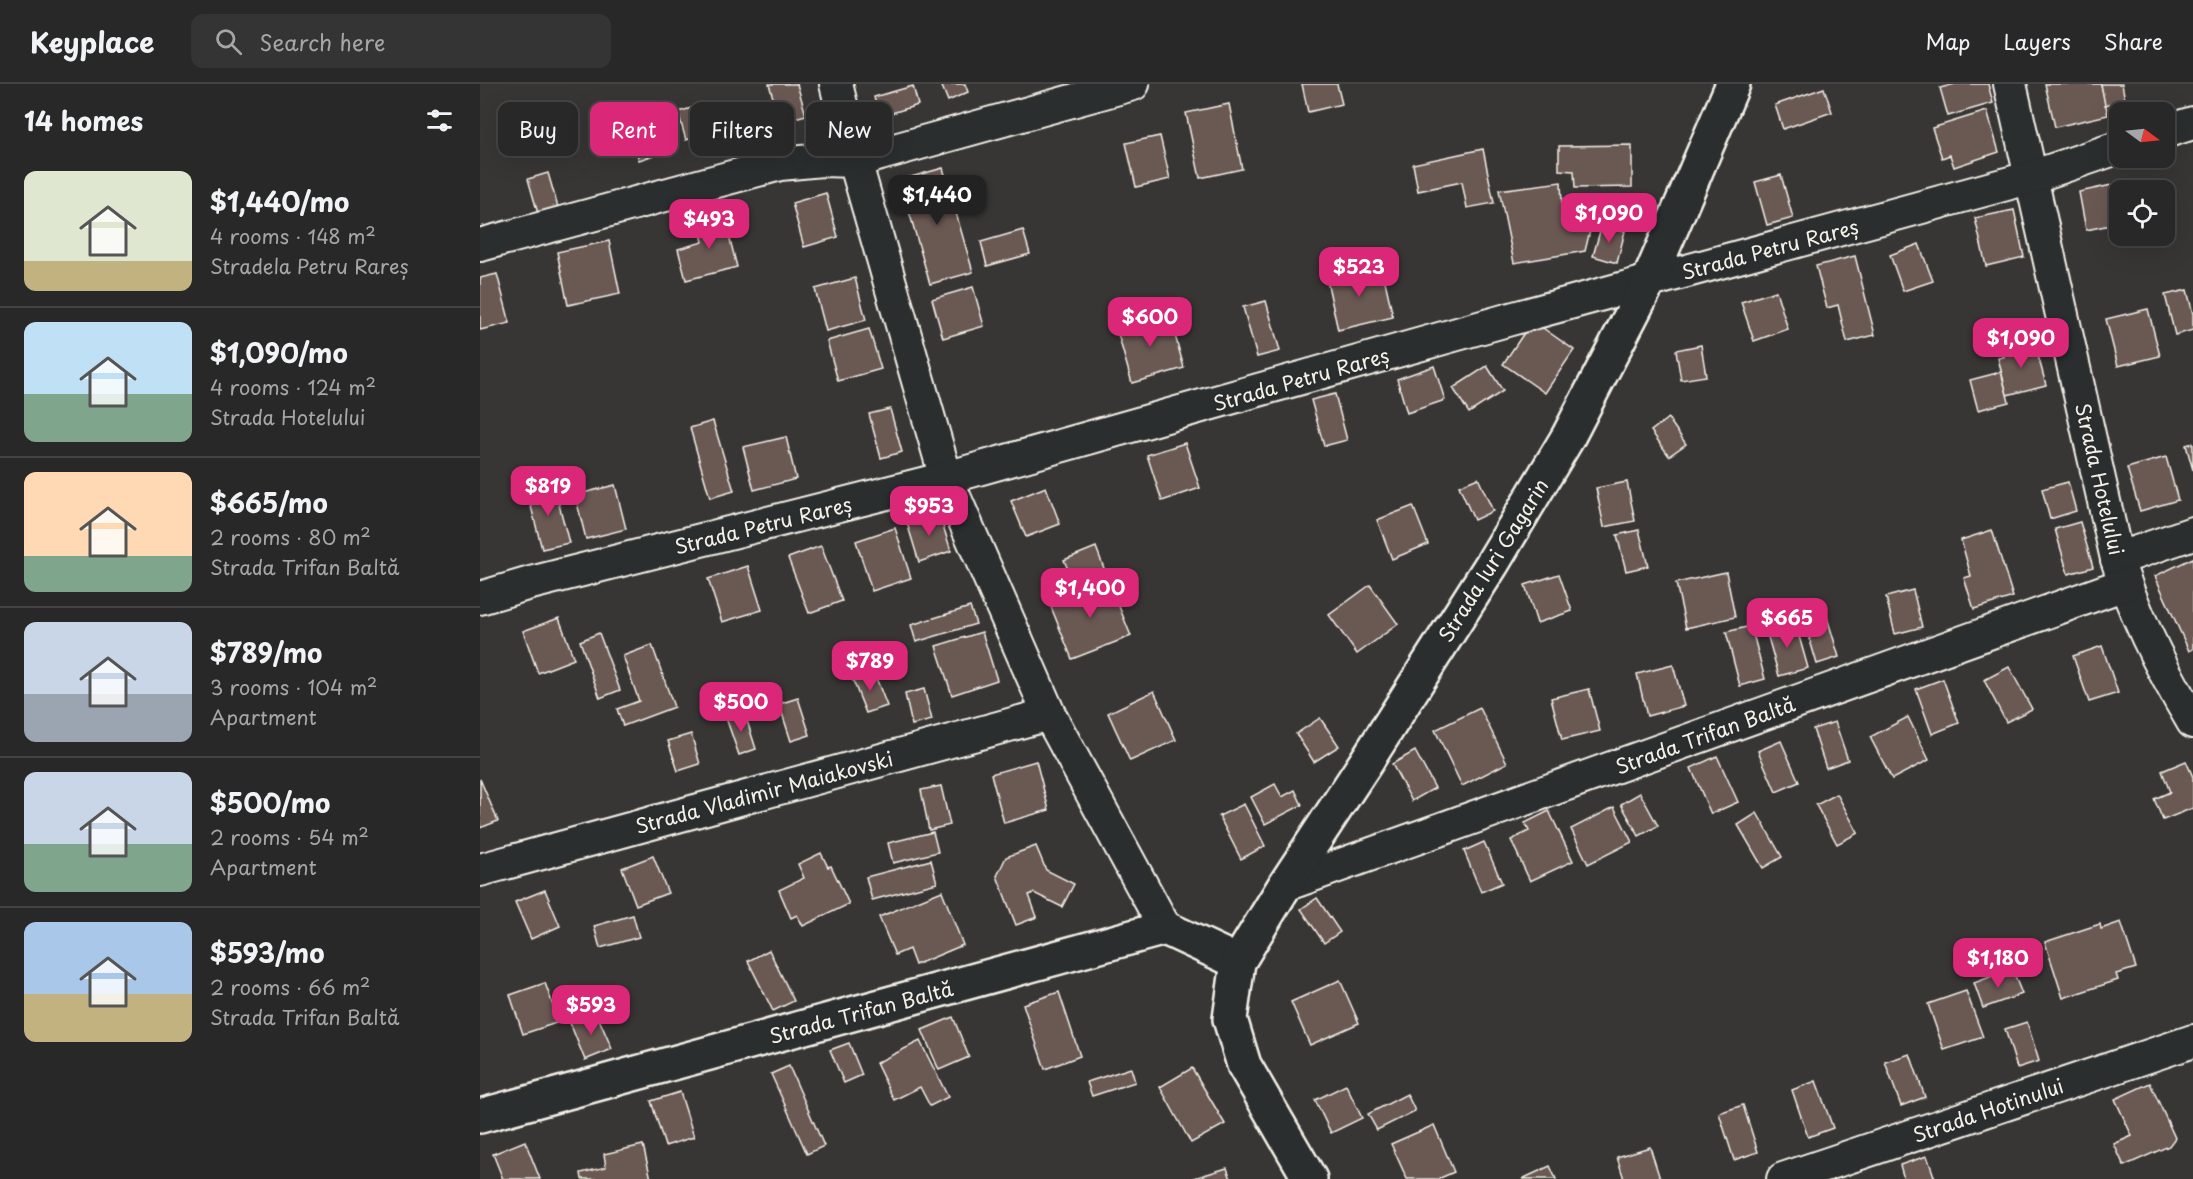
<!DOCTYPE html>
<meta charset="utf-8">
<style>
body{margin:0;font-family:"Playpen Sans",sans-serif;background:#353434;color:#f1f3f6;height:100vh;display:flex;flex-direction:column;font-size:22px;white-space:nowrap}
*{box-sizing:border-box;margin:0}
p{font-size:20px;color:#a5a6a8}
.icon{flex:none;width:33px;height:33px;fill:none;stroke:currentColor;stroke-width:2;stroke-linecap:round;stroke-linejoin:round}
.map{position:relative;flex:1;overflow:hidden}
.panel{display:flex;flex-direction:column;background:#292828;width:480px}
.panel>*{flex:none}
.guide{position:absolute;left:18px;top:18px;width:570px;height:54px;display:flex;gap:12px}
.needle{width:39px;rotate:105deg}
.tools{position:absolute;left:1629px;top:18px;display:grid;gap:12px}
.tools a{display:grid;place-items:center;width:66px;height:66px;border-radius:12px;background:#292828;box-shadow:0 6px 24px #0002,0 0 0 2px #454445;font-size:30px}
.price{position:absolute;translate:-50% -51px;padding:0 14px;border-radius:12px;background:#db2777;color:#fff;font-size:20px;line-height:39px;filter:drop-shadow(0 2px 3px #0008)}
.price::after{content:'';position:absolute;left:50%;top:36px;width:18px;height:14px;margin-left:-9px;background:inherit;clip-path:polygon(0 0,100% 0,50% 100%)}
.price.active{background:#222;color:#fff}
ul{padding:0;list-style:none}
li{display:flex;align-items:center;gap:18px;height:150px;padding:0 24px}
li+li{border-top:2px solid #454445}
li span{display:grid;place-items:center;flex:none;width:168px;height:120px;border-radius:12px;color:#555}
li>.icon{margin-inline-start:auto}
span .icon{width:72px;height:72px;fill:#fffc;stroke-width:1}
li b{font-size:26px}
h2{display:flex;justify-content:space-between;align-items:center;height:72px;padding:0 24px;font-size:26px}
.tag{padding:0 21px;border-radius:12px;background:#292828;box-shadow:0 6px 24px #0002,0 0 0 2px #454445;font-size:21px;line-height:54px}
.tag.active{background:#db2777;color:#fff}
header{display:flex;align-items:center;gap:36px;box-sizing:border-box;height:84px;padding:0 30px;background:#292828;border-bottom:2px solid #454445}
header strong{font-size:28px}
nav{display:flex;gap:33px;margin-inline-start:auto;font-size:21px}
.search{width:420px;height:54px;background:#353434;display:flex;align-items:center;gap:15px;box-sizing:border-box;padding:0 21px;border-radius:12px;color:#a5a6a8;font-size:22px}
main{display:flex;flex:1;min-height:0}
.map>svg:first-child{display:block}
.building{fill:#6a5953;stroke:#f4f1e8;stroke-width:1.5}
.lines{fill:none;stroke-linecap:round;stroke-linejoin:round}
.minor-casing{stroke:#f4f1e8;stroke-width:36}
.major-casing{stroke:#f4f1e8;stroke-width:38}
.minor{stroke:#2a2d2e;stroke-width:32}
.major{stroke:#2a2d2e;stroke-width:33}
.labels{text-anchor:middle;dominant-baseline:central;stroke-width:4.5;stroke-linejoin:round;paint-order:stroke}
.street-label{font-size:20px;fill:#f4f1e8;stroke:#2a2d2e}
</style>
<header>
<strong>Keyplace</strong>
<div class="search"><svg class="icon" aria-label="search" viewBox="0 0 24 24"><circle cx="10" cy="10" r="6"/><path d="M15 15l6 6"/></svg>Search here</div>
<nav><a>Map</a><a>Layers</a><a>Share</a></nav>
</header>
<main>
<section class="panel">
<h2>14 homes<svg class="icon" aria-label="filters" viewBox="0 0 24 24"><path d="M4 7h16M4 17h16"/><circle cx="9" cy="7" r="2"/><circle cx="15" cy="17" r="2"/></svg></h2>
<ul>
<li><span style="background:linear-gradient(#dfe7d0 75%,#c2b280 0)"><svg class="icon" aria-label="home" viewBox="0 0 24 24"><path d="M3 11l9-7 9 7M6 9v11h12V9"/></svg></span><div><b>$1,440/mo</b><p>4 rooms · 148 m²</p><p>Stradela Petru Rareș</p></div></li>
<li><span style="background:linear-gradient(#bfe0f5 60%,#7fa58c 0)"><svg class="icon" aria-label="home" viewBox="0 0 24 24"><path d="M3 11l9-7 9 7M6 9v11h12V9"/></svg></span><div><b>$1,090/mo</b><p>4 rooms · 124 m²</p><p>Strada Hotelului</p></div></li>
<li><span style="background:linear-gradient(#ffd9b3 70%,#7fa58c 0)"><svg class="icon" aria-label="home" viewBox="0 0 24 24"><path d="M3 11l9-7 9 7M6 9v11h12V9"/></svg></span><div><b>$665/mo</b><p>2 rooms · 80 m²</p><p>Strada Trifan Baltă</p></div></li>
<li><span style="background:linear-gradient(#c9d6e8 60%,#9aa5b1 0)"><svg class="icon" aria-label="home" viewBox="0 0 24 24"><path d="M3 11l9-7 9 7M6 9v11h12V9"/></svg></span><div><b>$789/mo</b><p>3 rooms · 104 m²</p><p>Apartment</p></div></li>
<li><span style="background:linear-gradient(#c9d6e8 60%,#7fa58c 0)"><svg class="icon" aria-label="home" viewBox="0 0 24 24"><path d="M3 11l9-7 9 7M6 9v11h12V9"/></svg></span><div><b>$500/mo</b><p>2 rooms · 54 m²</p><p>Apartment</p></div></li>
<li><span style="background:linear-gradient(#a9c7e8 60%,#c2b280 0)"><svg class="icon" aria-label="home" viewBox="0 0 24 24"><path d="M3 11l9-7 9 7M6 9v11h12V9"/></svg></span><div><b>$593/mo</b><p>2 rooms · 66 m²</p><p>Strada Trifan Baltă</p></div></li>
</ul>
</section>
<div class="map">
<svg width="1713" height="1095" viewBox="0 0 1713 1095">
<rect width="100%" height="100%" fill="#373635"/>
<filter id="ink" filterUnits="userSpaceOnUse"><feTurbulence type="fractalNoise" baseFrequency=".0167" numOctaves="2"/><feDisplacementMap in="SourceGraphic" scale="12" xChannelSelector="R" yChannelSelector="G"/><feConvolveMatrix kernelMatrix="1 2 1 2 8 2 1 2 1" color-interpolation-filters="sRGB"/></filter>
<g filter="url(#ink)">
<!-- building -->
<g class="building">
<path d="M289 0H317L326 31 300 38Z"/>
<path d="M461 0H485L488 8 468 17Z"/>
<path d="M822 0H857L862 20 828 28Z"/>
<path d="M1475 0H1508L1513 19 1468 32 1460 4Z"/>
<path d="M1565 0H1621L1628 31 1575 43Z"/>
<path d="M1621 0H1642L1645 16 1625 21Z"/>
<path d="M433 2 438 21 399 33 394 13Z"/>
<path d="M1344 4 1352 28 1303 45 1295 21Z"/>
<path d="M749 20 762 85 720 94 706 29Z"/>
<path d="M222 21 231 48 206 56 198 28Z"/>
<path d="M182 27 193 65 159 76 147 38Z"/>
<path d="M1507 27 1519 68 1474 83 1470 71 1462 74 1452 44Z"/>
<path d="M680 52 690 95 656 103 646 59Z"/>
<path d="M1152 61V103L1095 104 1094 87 1079 86V62Z"/>
<path d="M1003 65 1014 119 987 124 982 98 938 107 933 80Z"/>
<path d="M463 84 493 188 450 200 420 96Z"/>
<path d="M68 89 79 127 59 133 48 95Z"/>
<path d="M1301 91 1313 134 1287 141 1275 98Z"/>
<path d="M1081 98 1082 120 1117 118 1105 167 1034 179 1019 106Z"/>
<path d="M1632 101 1640 139 1606 146 1599 108Z"/>
<path d="M346 109 358 153 324 163 312 119Z"/>
<path d="M1534 126 1544 173 1506 182 1495 134Z"/>
<path d="M243 128 257 183 206 196 198 165 223 158 218 135Z"/>
<path d="M1122 140 1145 147 1137 179 1113 172Z"/>
<path d="M543 146 550 170 507 182 501 158Z"/>
<path d="M129 157 140 210 88 221 77 168Z"/>
<path d="M1439 160 1453 197 1423 207 1410 171Z"/>
<path d="M1375 172 1395 251 1367 258 1358 221 1347 224 1336 182Z"/>
<path d="M878 184 880 194 903 188 913 233 858 246 846 192Z"/>
<path d="M17 190 30 239 0 246V194Z"/>
<path d="M375 194 386 236 346 247 335 205Z"/>
<path d="M493 203 504 242 463 254 452 215Z"/>
<path d="M1707 206 1713 230V246L1695 251 1685 211Z"/>
<path d="M1296 207 1308 245 1274 257 1261 218Z"/>
<path d="M786 217 800 267 777 273 763 223Z"/>
<path d="M1668 225 1680 272 1638 282 1626 235Z"/>
<path d="M689 229 704 284 652 299 636 243Z"/>
<path d="M1060 242 1094 266 1065 309 1023 280 1046 246Z"/>
<path d="M389 245 401 285 358 297 347 257Z"/>
<path d="M1544 257 1547 267 1556 264 1566 301 1527 311 1518 274 1524 273 1522 263Z"/>
<path d="M1221 261 1226 292 1201 296 1196 266Z"/>
<path d="M954 282 965 316 927 329 917 295Z"/>
<path d="M1007 282 1023 307 989 329 973 304Z"/>
<path d="M1521 288 1529 318 1498 326 1490 296Z"/>
<path d="M855 310 867 356 844 362 831 316Z"/>
<path d="M410 325 422 368 401 374 389 330Z"/>
<path d="M1188 334 1206 360 1189 372 1171 347Z"/>
<path d="M233 337 254 407 230 414 210 344Z"/>
<path d="M306 353 316 395 274 406 263 363Z"/>
<path d="M705 359 720 404 682 417 667 371Z"/>
<path d="M1713 359V386L1706 361Z"/>
<path d="M1686 373 1698 416 1660 427 1647 384Z"/>
<path d="M998 394 1013 427 994 436 979 402Z"/>
<path d="M1147 398 1155 437 1124 443 1116 404Z"/>
<path d="M1588 398 1596 427 1570 435 1562 405Z"/>
<path d="M74 401 89 459 62 465 47 407Z"/>
<path d="M135 401 146 445 106 455 95 411Z"/>
<path d="M566 403 580 440 546 453 531 417Z"/>
<path d="M933 422 948 460 912 475 897 436Z"/>
<path d="M459 429 471 467 439 478 427 439Z"/>
<path d="M1600 438 1613 483 1588 490 1575 445Z"/>
<path d="M415 444 431 494 392 507 376 457Z"/>
<path d="M1159 446 1168 482 1146 487 1137 451Z"/>
<path d="M1512 446 1533 513 1494 525 1484 494 1491 492 1481 456Z"/>
<path d="M341 462 362 517 329 529 308 474Z"/>
<path d="M616 463 628 495 597 507 584 476Z"/>
<path d="M1713 474V565L1709 567 1675 492Z"/>
<path d="M268 482 282 526 242 538 228 495Z"/>
<path d="M1246 488 1255 533 1206 544 1196 499Z"/>
<path d="M1079 490 1092 527 1057 539 1045 501Z"/>
<path d="M628 495 651 552 592 575 569 518Z"/>
<path d="M890 501 918 540 877 570 849 531Z"/>
<path d="M1433 506 1442 543 1415 550 1406 513Z"/>
<path d="M1343 520 1359 573 1337 580 1321 526Z"/>
<path d="M490 523 496 540 436 558 431 541Z"/>
<path d="M79 534 94 575 58 589 43 547Z"/>
<path d="M1315 538 1328 584 1299 592 1286 546Z"/>
<path d="M1271 542 1285 595 1260 602 1246 548Z"/>
<path d="M502 548 517 596 472 611 456 562Z"/>
<path d="M119 549 140 606 120 614 100 557Z"/>
<path d="M172 561 194 623 143 642 137 625 159 617 143 572Z"/>
<path d="M1622 562 1638 609 1609 618 1593 572Z"/>
<path d="M1193 581 1204 622 1167 632 1157 590Z"/>
<path d="M1529 583 1552 625 1526 638 1504 596Z"/>
<path d="M393 586 407 622 386 629 372 594Z"/>
<path d="M1463 595 1479 639 1452 650 1436 605Z"/>
<path d="M444 605 452 636 432 641 425 610Z"/>
<path d="M1109 605 1120 647 1082 656 1071 614Z"/>
<path d="M674 607 696 656 650 677 628 629Z"/>
<path d="M318 614 330 651 311 657 299 620Z"/>
<path d="M1000 624 1027 679 982 702 955 646Z"/>
<path d="M264 627 276 665 259 671 246 634Z"/>
<path d="M1428 633 1449 676 1412 695 1390 653Z"/>
<path d="M840 634 859 662 834 678 816 650Z"/>
<path d="M1355 638 1368 676 1346 684 1333 645Z"/>
<path d="M211 650 220 680 198 687 188 657Z"/>
<path d="M1301 657 1319 698 1296 708 1278 667Z"/>
<path d="M935 667 955 704 932 717 912 680Z"/>
<path d="M1237 672 1258 718 1231 730 1211 684Z"/>
<path d="M556 677 569 726 524 739 511 690Z"/>
<path d="M1706 677 1713 693V724L1683 736 1674 715 1690 708 1682 687Z"/>
<path d="M0 695 18 737 0 744Z"/>
<path d="M795 700 802 713 815 706 822 721 785 740 771 713Z"/>
<path d="M461 702 470 741 449 746 441 706Z"/>
<path d="M1160 709 1178 742 1159 752 1141 720Z"/>
<path d="M1357 710 1378 749 1357 760 1336 721Z"/>
<path d="M764 720 785 762 761 775 739 732Z"/>
<path d="M1134 723 1152 758 1108 780 1091 745Z"/>
<path d="M1069 727 1093 777 1050 797 1031 756 1049 747 1045 739Z"/>
<path d="M1277 729 1302 773 1283 784 1258 741Z"/>
<path d="M453 748 458 768 413 779 408 759Z"/>
<path d="M1004 758 1022 799 1001 808 984 767Z"/>
<path d="M556 762 566 786 594 800 582 823 554 809 549 811 557 833 536 841 517 792 526 773Z"/>
<path d="M341 769 348 783 351 782 369 820 323 842 317 831 311 834 299 806 324 794 318 780Z"/>
<path d="M173 772 188 809 156 821 142 784Z"/>
<path d="M451 776 457 799 392 816 386 793Z"/>
<path d="M65 806 80 842 51 855 35 818Z"/>
<path d="M462 807 483 861 435 881 429 865 415 871 399 833Z"/>
<path d="M837 814 860 848 844 859 821 825Z"/>
<path d="M153 831 159 853 120 864 114 842Z"/>
<path d="M1641 838 1656 884 1636 890 1638 896 1583 914 1565 858 1620 840 1621 845Z"/>
<path d="M289 866 314 917 293 927 268 877Z"/>
<path d="M1532 885 1542 910 1503 924 1494 899Z"/>
<path d="M860 896 879 939 830 961 811 918Z"/>
<path d="M65 899 79 938 43 950 30 911Z"/>
<path d="M1486 907 1503 953 1464 966 1448 920Z"/>
<path d="M579 908 600 972 565 985 543 920Z"/>
<path d="M116 928 132 965 105 976 90 939Z"/>
<path d="M473 933 489 973 459 986 442 946Z"/>
<path d="M1547 938 1559 977 1537 984 1525 945Z"/>
<path d="M440 957 468 1013 450 1022 440 1003 414 1016 396 979Z"/>
<path d="M369 959 382 991 364 999 350 966Z"/>
<path d="M1430 970 1445 1013 1421 1022 1405 978Z"/>
<path d="M309 982 344 1062 327 1070 291 990Z"/>
<path d="M651 984 655 998 612 1012 607 998Z"/>
<path d="M712 984 745 1040 711 1059 680 1003Z"/>
<path d="M1336 997 1353 1044 1328 1053 1312 1006Z"/>
<path d="M1670 999 1695 1054 1689 1062 1644 1082 1634 1060 1652 1052 1635 1015Z"/>
<path d="M866 1001 882 1034 851 1049 835 1016Z"/>
<path d="M200 1008 214 1053 185 1062 171 1017Z"/>
<path d="M927 1010 935 1027 897 1046 888 1030Z"/>
<path d="M1263 1021 1278 1068 1254 1076 1239 1029Z"/>
<path d="M954 1041 974 1088 958 1095H927L911 1060Z"/>
<path d="M45 1057 60 1095H23L13 1070Z"/>
<path d="M163 1061 171 1095H102L101 1089 126 1083 124 1070Z"/>
<path d="M1170 1063 1180 1095H1144L1137 1073Z"/>
<path d="M1447 1072 1455 1095H1424L1420 1081Z"/>
<path d="M1070 1082 1076 1095H1042Z"/>
<path d="M747 1084 751 1095H711Z"/>
</g>
<g class="lines">
<defs>
<g id="minor">
<path d="M356 0 375 77 466 394 569 630 685 844"/>
<path d="M1530 0 1637 475C1655 533 1682 586 1713 638"/>
<path d="M1684 48 1713 39"/>
<path d="M0 161 300 80 342 76 375 77 653 0"/>
<path d="M1637 475 1713 449"/>
<path d="M0 514 47 500 466 394 1027 236 1552 93 1640 63"/>
<path d="M0 786 569 630"/>
<path d="M805 801 1645 500"/>
<path d="M1303 1095 1713 957"/>
</g>
<g id="major">
<path d="M0 1032 685 844 758 878"/>
<path d="M830 1095 764 981 750 935 758 878 805 801 886 678 1012 480 1088 353 1168 199 1253 0"/>
</g>
</defs>
<!-- minor casing -->
<use href="#minor" class="minor-casing"/>
<!-- major casing -->
<use href="#major" class="major-casing"/>
<!-- minor -->
<use href="#minor" class="minor"/>
<!-- major -->
<use href="#major" class="major"/>
</g>
</g>
<g class="labels">
<!-- street labels -->
<g class="street-label">
<text transform="translate(1290 165) rotate(-15)">Strada Petru Rareș</text>
<text transform="translate(821 295) rotate(-16)">Strada Petru Rareș</text>
<text transform="translate(1620 395) rotate(77)">Strada Hotelului</text>
<text transform="translate(283 441) rotate(-14)">Strada Petru Rareș</text>
<text transform="translate(1013 476) rotate(-58)">Strada Iuri Gagarin</text>
<text transform="translate(1225 651) rotate(-20)">Strada Trifan Baltă</text>
<text transform="translate(284 708) rotate(-15)">Strada Vladimir Maiakovski</text>
<text transform="translate(381 928) rotate(-15)">Strada Trifan Baltă</text>
<text transform="translate(1508 1026) rotate(-19)">Strada Hotinului</text>
</g>
</g>
</svg>
<div class="tools">
<a><svg class="needle" viewBox="-14 -14 28 28"><path d="M0-13l5 13h-10z" fill="#e53935"/><path d="M0 13l5-13h-10z" fill="#a5a6a8"/></svg></a>
<a><svg class="icon" aria-label="locate" viewBox="0 0 24 24"><circle cx="12" cy="12" r="6"/><path d="M12 2v4M12 18v4M2 12h4M18 12h4"/></svg></a>
</div>
<b class="price active" style="left:457px;top:142px">$1,440</b>
<b class="price" style="left:1129px;top:160px">$1,090</b>
<b class="price" style="left:229px;top:166px">$493</b>
<b class="price" style="left:879px;top:214px">$523</b>
<b class="price" style="left:670px;top:264px">$600</b>
<b class="price" style="left:1541px;top:285px">$1,090</b>
<b class="price" style="left:68px;top:433px">$819</b>
<b class="price" style="left:449px;top:453px">$953</b>
<b class="price" style="left:610px;top:535px">$1,400</b>
<b class="price" style="left:1307px;top:565px">$665</b>
<b class="price" style="left:390px;top:608px">$789</b>
<b class="price" style="left:261px;top:649px">$500</b>
<b class="price" style="left:1518px;top:905px">$1,180</b>
<b class="price" style="left:111px;top:952px">$593</b>
<div class="guide">
<a class="tag">Buy</a>
<a class="tag active">Rent</a>
<a class="tag">Filters</a>
<a class="tag">New</a>
</div>
</div>
</main>
